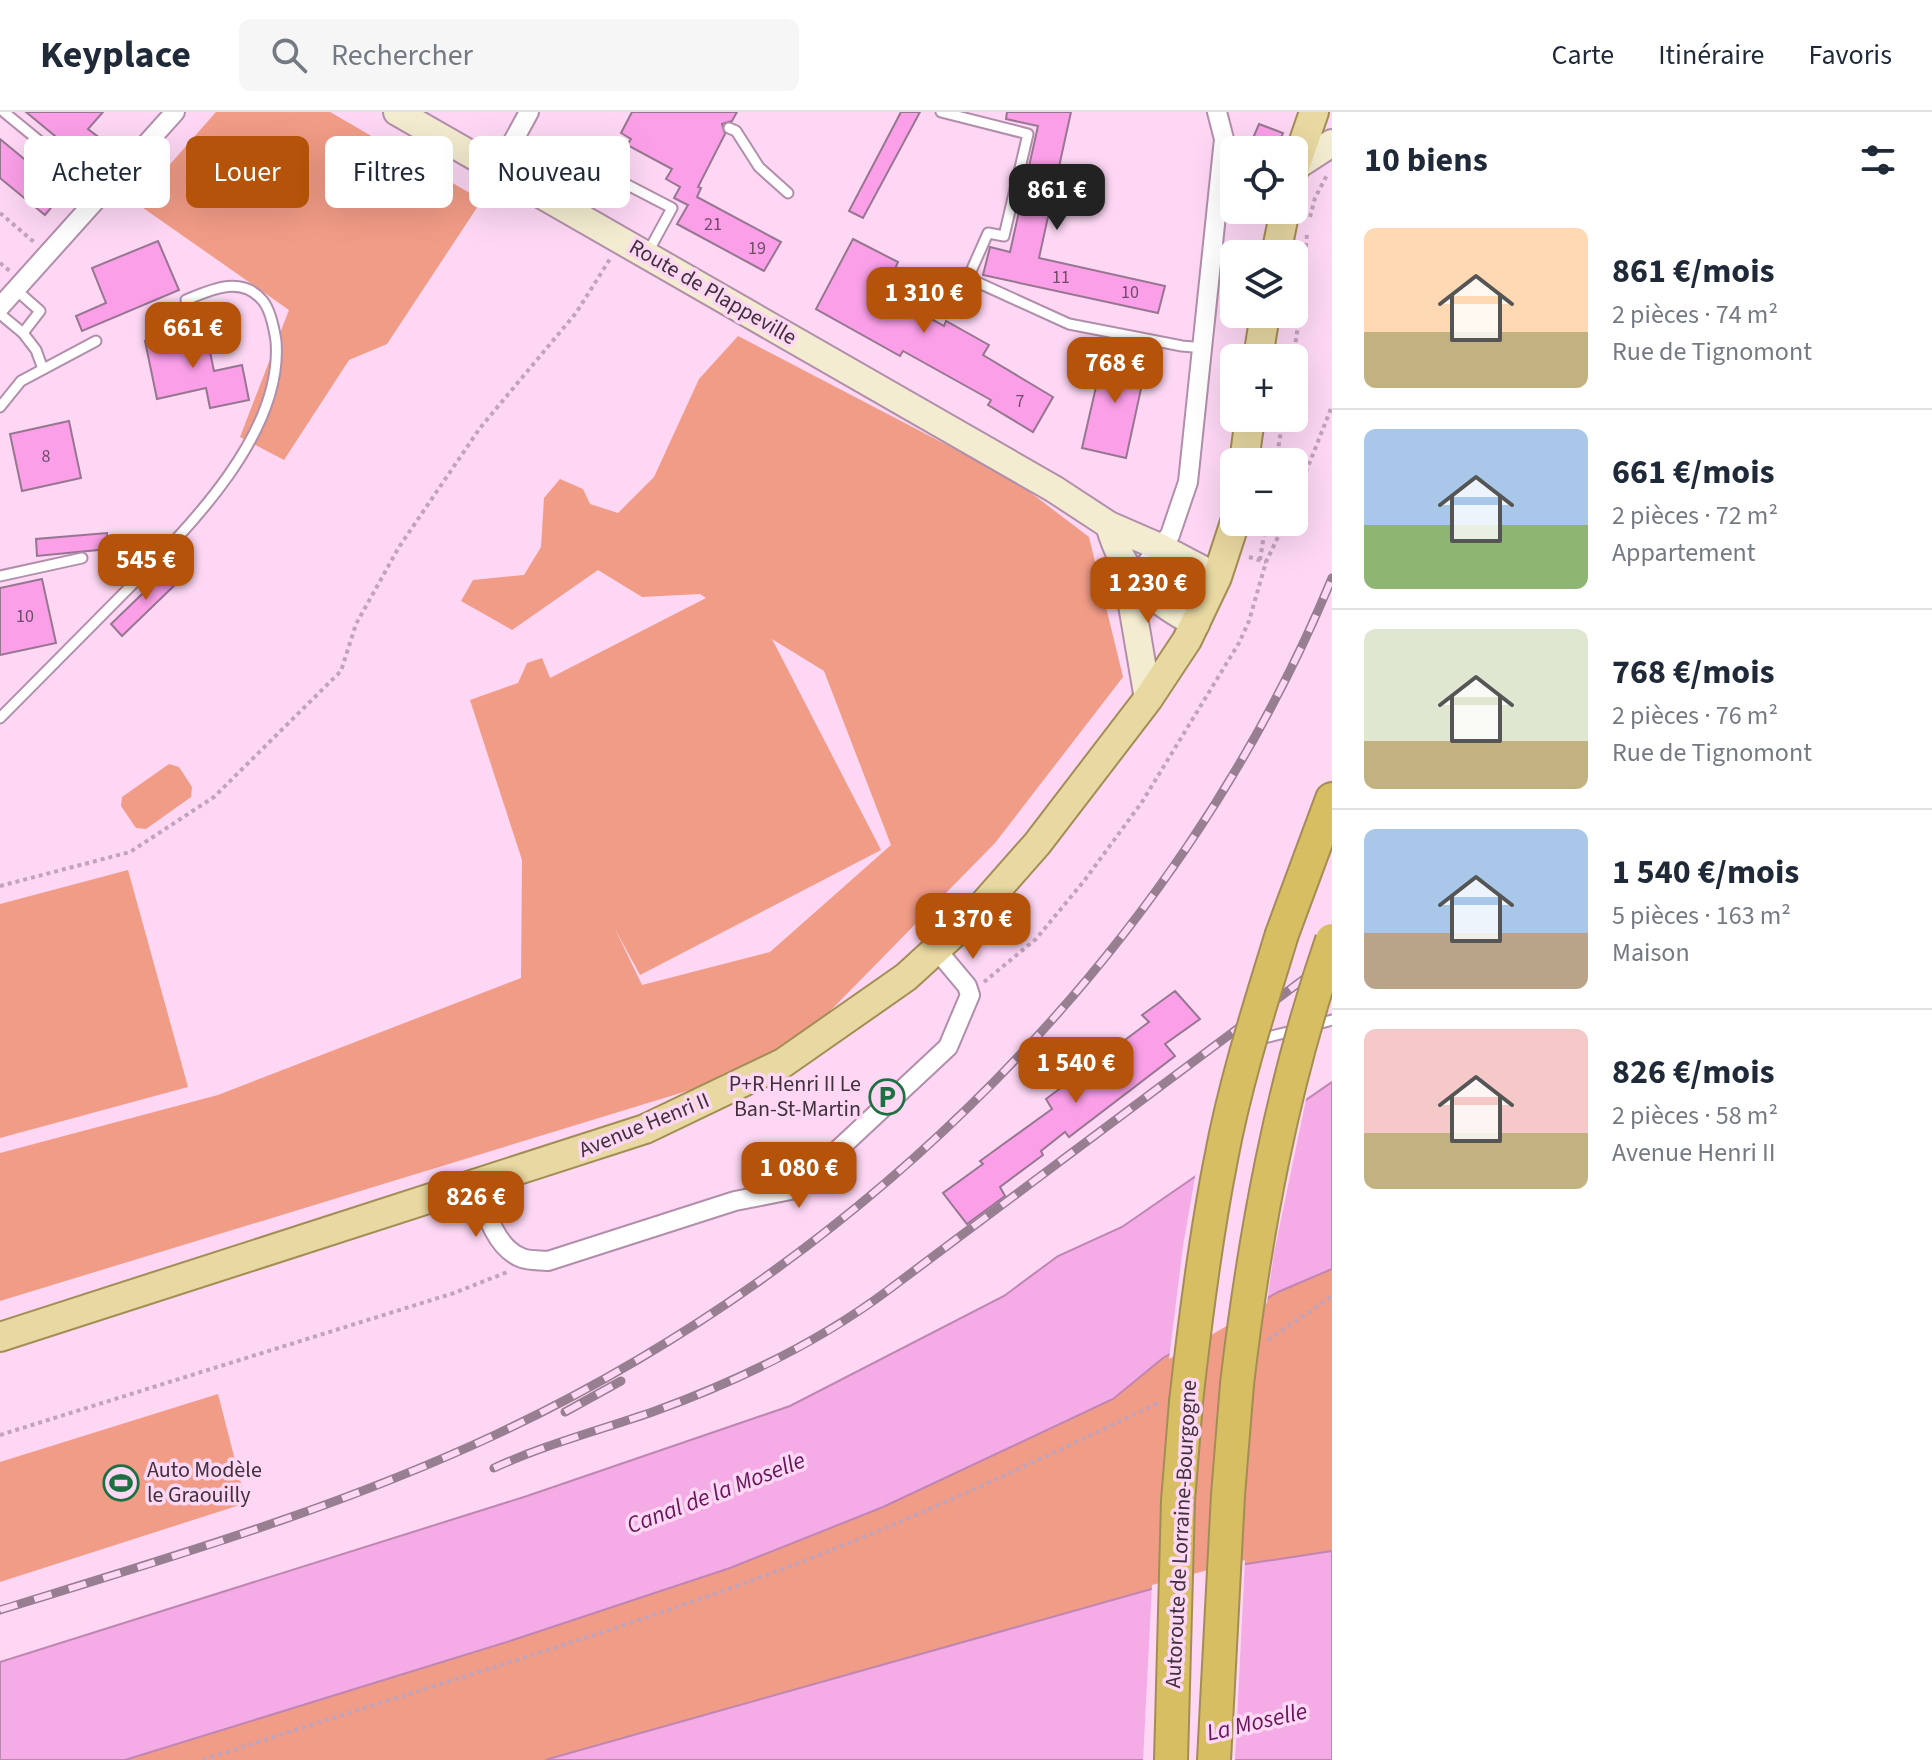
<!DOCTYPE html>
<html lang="fr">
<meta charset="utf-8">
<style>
body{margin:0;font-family:"Source Sans 3",sans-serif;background:#f6f6f7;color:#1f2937;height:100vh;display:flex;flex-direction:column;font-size:30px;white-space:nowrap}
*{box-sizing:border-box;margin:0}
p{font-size:26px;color:#747a83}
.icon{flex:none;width:44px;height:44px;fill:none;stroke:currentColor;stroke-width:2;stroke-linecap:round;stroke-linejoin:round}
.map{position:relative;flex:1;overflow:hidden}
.details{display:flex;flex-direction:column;background:#fff;width:600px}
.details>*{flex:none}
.banner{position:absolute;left:24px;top:24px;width:760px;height:72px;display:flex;gap:16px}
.tools{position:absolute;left:1220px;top:24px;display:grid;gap:16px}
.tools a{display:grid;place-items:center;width:88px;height:88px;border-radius:12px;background:#fff;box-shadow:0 8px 32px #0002;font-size:40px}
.price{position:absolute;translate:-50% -68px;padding:0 18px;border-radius:16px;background:#b45309;color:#fff;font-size:26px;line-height:52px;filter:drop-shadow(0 2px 4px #0008)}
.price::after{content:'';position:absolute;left:50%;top:48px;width:24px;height:18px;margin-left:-12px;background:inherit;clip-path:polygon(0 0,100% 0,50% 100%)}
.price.current{background:#222;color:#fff}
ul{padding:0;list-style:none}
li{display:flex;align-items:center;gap:24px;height:200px;padding:0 32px}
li+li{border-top:2px solid #e0e1e3}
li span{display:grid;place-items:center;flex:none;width:224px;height:160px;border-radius:12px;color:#555}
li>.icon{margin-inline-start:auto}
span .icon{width:96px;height:96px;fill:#fffc;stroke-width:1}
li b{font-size:34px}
h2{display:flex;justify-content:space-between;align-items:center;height:96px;padding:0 32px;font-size:34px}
.pill{padding:0 28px;border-radius:12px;background:#fff;box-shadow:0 8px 32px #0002;font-size:28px;line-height:72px}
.pill.current{background:#b45309;color:#fff}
header{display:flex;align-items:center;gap:48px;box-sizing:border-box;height:112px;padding:0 40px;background:#fff;border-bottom:2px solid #e0e1e3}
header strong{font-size:38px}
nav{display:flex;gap:44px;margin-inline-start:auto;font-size:28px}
.search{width:560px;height:72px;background:#f6f6f7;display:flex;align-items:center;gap:20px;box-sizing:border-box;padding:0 28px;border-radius:12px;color:#747a83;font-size:30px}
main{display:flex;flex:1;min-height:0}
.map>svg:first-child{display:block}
.green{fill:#f19c87;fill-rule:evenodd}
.water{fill:#f5abe5;stroke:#bf86b2;stroke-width:2}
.pier{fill:#fdd7f4}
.building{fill:#fb9fe9;stroke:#977690;stroke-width:2}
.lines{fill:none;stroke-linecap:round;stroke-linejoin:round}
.lane-casing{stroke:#b18ea9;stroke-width:13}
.street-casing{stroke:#b18ea9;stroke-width:22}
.secondary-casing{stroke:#b18ea9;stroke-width:30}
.primary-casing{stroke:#a38d55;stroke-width:32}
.highway-casing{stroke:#a38d55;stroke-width:36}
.path{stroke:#c1a3ba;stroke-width:4;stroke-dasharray:4 4;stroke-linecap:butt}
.lane{stroke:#fff;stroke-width:9}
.street{stroke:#fff;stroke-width:18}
.secondary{stroke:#f3ecd0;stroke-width:26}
.primary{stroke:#e8d8a1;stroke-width:28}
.highway{stroke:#d8be62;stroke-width:32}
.rail-casing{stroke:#977e91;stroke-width:9}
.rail{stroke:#fdd7f4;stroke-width:6;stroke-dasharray:18;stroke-linecap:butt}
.highway-bridge-casing{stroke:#a38d55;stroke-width:36;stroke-linecap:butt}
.highway-bridge{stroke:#d8be62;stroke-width:32}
.labels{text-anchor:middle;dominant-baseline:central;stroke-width:7;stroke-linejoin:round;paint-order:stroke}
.number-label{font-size:18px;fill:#6f4c67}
.street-label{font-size:22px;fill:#40313c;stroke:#fdd7f4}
.poi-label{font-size:22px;fill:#40313c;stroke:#fdd7f4;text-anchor:end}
.water-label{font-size:24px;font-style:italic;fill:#66165b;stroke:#fdd7f4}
</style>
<header>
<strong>Keyplace</strong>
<div class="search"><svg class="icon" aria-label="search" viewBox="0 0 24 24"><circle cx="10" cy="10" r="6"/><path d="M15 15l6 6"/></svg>Rechercher</div>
<nav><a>Carte</a><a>Itinéraire</a><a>Favoris</a></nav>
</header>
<main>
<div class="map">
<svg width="1332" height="1648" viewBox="0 0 1332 1648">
<rect width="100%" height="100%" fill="#fdd7f4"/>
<!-- green -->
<g class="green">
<path d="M216 0H330L482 88 387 232 349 248 284 348 240 325 289 198 136 91Z"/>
<path d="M738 224 1014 368 1089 425 1123 565 995 731 779 951 0 1189V1041L218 983 521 866 522 748 470 588 518 571 527 551 542 546 550 566 706 486 700 482 642 485 598 458 512 518 461 489 473 468 524 463 541 435 544 386 560 367 583 377 590 392 618 401 654 365 699 267ZM772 527 824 559 891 733 770 840 642 873 615 817 640 863 881 738Z"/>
<path d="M169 652 179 655 192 675 191 685 146 717 136 716 121 694 122 685Z"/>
<path d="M128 758 188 975 0 1026V792Z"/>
<path d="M1332 1157V1439L1233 1454 545 1648H125L513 1528 730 1456 883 1395 1113 1287 1163 1246 1278 1180Z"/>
<path d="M218 1282 246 1391 0 1470V1350Z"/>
</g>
<!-- water -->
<g class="water">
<path d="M1332 970V1157L1278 1180 1163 1246 1113 1287 883 1395 730 1456 513 1528 125 1648H0V1550L527 1384 790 1294 1004 1184 1058 1144 1122 1115Z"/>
<path d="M1332 1439V1648H545L1233 1454Z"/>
</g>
<!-- pier -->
<g class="pier">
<path d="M1307 983 1274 1141 1267 1191 1169 1247 1183 1134 1196 1059Z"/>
<path d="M1245 1448 1235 1648H1143L1152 1473Z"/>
</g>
<!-- building -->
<g class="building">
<path d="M26 0H103L88 17 113 36 96 58Z"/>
<path d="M632 0H737L732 9 722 12 725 22 698 75 701 76 697 85 781 130 764 159 677 112 688 93 674 86 680 75 666 67 672 57 627 33 631 27 621 21Z"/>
<path d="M901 0H920L863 106 849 99Z"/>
<path d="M1007 0H1071L1039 146 1165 174 1158 201 983 163 990 135 1010 140 1038 14 1006 7Z"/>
<path d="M1259 12 1283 21 1276 38H1248Z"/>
<path d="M0 27 64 80 45 103 0 66Z"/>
<path d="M853 127 898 150 884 181 944 214 946 209 989 233 983 243 1053 285 1033 320 988 293 991 288 903 239 900 244 816 197Z"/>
<path d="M158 129 179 178 82 219 76 204 106 191 92 156Z"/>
<path d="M205 216 214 259 242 253 249 288 210 296 206 276 157 287 145 229Z"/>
<path d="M1104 240 1147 249 1126 346 1082 336Z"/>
<path d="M69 309 81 366 22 379 10 322Z"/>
<path d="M107 421 108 437 37 444 36 427Z"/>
<path d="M169 456 180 468 122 524 111 512Z"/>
<path d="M42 467 56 531 0 543V476Z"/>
<path d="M1175 879 1200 907 1165 932 1175 944 1069 1025 1065 1020 1041 1039 1043 1043 1000 1075 1005 1084 967 1112 943 1081 983 1052 980 1049 1052 997 1046 987 1149 910 1142 903Z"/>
</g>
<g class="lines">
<defs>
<g id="lane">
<path d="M4 0 104 82"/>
<path d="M941 0 1028 22 1004 124 988 121 968 166 1069 212 1182 234 1204 236"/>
<path d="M729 16 736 19 759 55 788 81"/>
<path d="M579 100 584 92 618 68 672 96 647 142"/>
<path d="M15 177 40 199 23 221 36 238 43 257"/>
<path d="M0 202 23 221"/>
<path d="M0 295 21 269 96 229"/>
<path d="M0 464 82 446"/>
<path d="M0 606C37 569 74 531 111 494 175 429 284 328 276 229 274 216 271 199 263 189 242 163 212 177 186 188"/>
<path d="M1314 913 1332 908"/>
<path d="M1256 928 1296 918"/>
</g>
<g id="street">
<path d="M498 57 529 0"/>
<path d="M0 195 175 0"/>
<path d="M1133 467 1170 423 1188 370 1224 27 1217 0"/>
<path d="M477 1072C485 1098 495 1136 522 1146 530 1149 540 1148 548 1149L735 1089 796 1077 948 935 970 883 967 874 936 837"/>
</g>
<g id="secondary">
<path d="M397 0 1054 377 1109 413 1162 436 1217 465"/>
<path d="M1295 55 1332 31"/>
<path d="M1109 413C1124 466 1149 486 1196 512"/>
<path d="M1133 467 1132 493 1148 587"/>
</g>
<g id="primary">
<path d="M1294 58 1314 0"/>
<path d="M1276 142 1285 98"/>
<path d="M1258 246 1265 202"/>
<path d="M1244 350 1250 306"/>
<path d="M0 1225 645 1017 783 951 906 865 976 801 1037 732 1148 587 1187 528 1217 465 1235 410"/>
</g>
<g id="highway">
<path d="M1282 822 1332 687"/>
<path d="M1171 1648 1178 1389 1186 1290"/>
<path d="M1214 1648 1228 1383 1237 1272"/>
</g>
</defs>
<!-- lane casing -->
<use href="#lane" class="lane-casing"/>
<!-- street casing -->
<use href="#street" class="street-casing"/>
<!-- secondary casing -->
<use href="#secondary" class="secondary-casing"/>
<!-- primary casing -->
<use href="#primary" class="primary-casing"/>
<!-- highway casing -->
<use href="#highway" class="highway-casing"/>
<!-- path -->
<g class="path">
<path d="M0 101 34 130"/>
<path d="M1310 105 1315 86 1328 61"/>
<path d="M0 151 11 160"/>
<path d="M1293 246 1302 189 1307 121"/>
<path d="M1276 350 1283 306"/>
<path d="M1294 390 1332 294"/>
<path d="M1249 445 1266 450"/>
<path d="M1260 448 1266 410"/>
<path d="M0 774 130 740 214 685 341 559 356 512 399 435 480 316 576 201 610 147"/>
<path d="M984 870 1036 827 1084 769 1142 690 1239 531 1249 509 1266 450 1285 410"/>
<path d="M1268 1228 1332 1184"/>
<path d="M0 1323 454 1181 510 1159"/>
<path d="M203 1648C389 1586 577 1533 761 1465 897 1415 1029 1353 1160 1290"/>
</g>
<!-- lane -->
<use href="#lane" class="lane"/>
<!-- street -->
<use href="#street" class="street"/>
<!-- secondary -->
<use href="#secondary" class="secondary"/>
<!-- primary -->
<use href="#primary" class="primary"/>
<!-- highway -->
<use href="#highway" class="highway"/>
<defs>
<g id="rail">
<path d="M565 1300 621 1269"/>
<path d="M494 1356C546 1332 601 1318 655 1299 738 1269 816 1232 887 1179L1332 846"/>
<path d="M0 1498C168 1446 337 1397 497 1322 862 1151 1178 840 1332 466"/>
</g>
</defs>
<!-- rail casing -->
<use href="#rail" class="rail-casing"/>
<!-- rail -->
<use href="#rail" class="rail"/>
<defs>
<g id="highway-bridge">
<path d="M1237 1272C1255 1120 1282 973 1332 828"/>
<path d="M1186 1290C1195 1209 1205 1128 1221 1047 1235 971 1259 897 1282 822"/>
</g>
</defs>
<!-- highway-bridge casing -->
<use href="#highway-bridge" class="highway-bridge-casing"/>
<!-- highway-bridge -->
<use href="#highway-bridge" class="highway-bridge"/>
</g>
<!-- icons -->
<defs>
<symbol id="parking-ring" viewBox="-11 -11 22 22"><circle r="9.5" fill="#fdd7f4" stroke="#1d7042" stroke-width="1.5"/><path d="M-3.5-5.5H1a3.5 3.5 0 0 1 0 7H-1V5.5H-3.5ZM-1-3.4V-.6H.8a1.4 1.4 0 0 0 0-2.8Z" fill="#1d7042"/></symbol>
<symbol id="stadium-ring" viewBox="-11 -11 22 22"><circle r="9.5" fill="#fdd7f4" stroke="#1d7042" stroke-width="1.5"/><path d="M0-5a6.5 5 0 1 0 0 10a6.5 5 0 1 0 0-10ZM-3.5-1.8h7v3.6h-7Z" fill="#1d7042"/></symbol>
</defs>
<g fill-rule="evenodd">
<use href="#parking-ring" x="867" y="965" width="40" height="40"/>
<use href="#stadium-ring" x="101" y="1351" width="40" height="40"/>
</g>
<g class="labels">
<!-- number labels -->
<g class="number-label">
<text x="713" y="112">21</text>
<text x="757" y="136">19</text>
<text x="1061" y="165">11</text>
<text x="1130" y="180">10</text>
<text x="1020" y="289">7</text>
<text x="46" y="344">8</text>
<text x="25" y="504">10</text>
</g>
<!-- street labels -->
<g class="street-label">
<text transform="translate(713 180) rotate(30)">Route de Plappeville</text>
<text transform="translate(644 1013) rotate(-22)">Avenue Henri II</text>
<text transform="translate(1181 1422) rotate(-87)">Autoroute de Lorraine-Bourgogne</text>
</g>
<!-- poi labels -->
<g class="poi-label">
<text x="861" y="972">P+R Henri II Le<tspan x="861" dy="25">Ban-St-Martin</tspan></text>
<text x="147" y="1358" text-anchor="start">Auto Modèle<tspan x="147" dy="25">le Graouilly</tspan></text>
</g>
<!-- water labels -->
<g class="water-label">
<text transform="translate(716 1381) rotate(-21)">Canal de la Moselle</text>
<text transform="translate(1257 1610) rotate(-13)">La Moselle</text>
</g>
</g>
</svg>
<div class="tools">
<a><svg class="icon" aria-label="locate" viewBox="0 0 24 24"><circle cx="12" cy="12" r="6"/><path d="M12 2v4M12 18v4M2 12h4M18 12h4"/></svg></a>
<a><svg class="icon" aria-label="layers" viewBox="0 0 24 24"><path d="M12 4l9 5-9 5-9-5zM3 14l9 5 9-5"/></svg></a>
<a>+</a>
<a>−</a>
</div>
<b class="price current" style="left:1057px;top:120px">861 €</b>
<b class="price" style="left:924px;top:223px">1 310 €</b>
<b class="price" style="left:193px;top:258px">661 €</b>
<b class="price" style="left:1115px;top:293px">768 €</b>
<b class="price" style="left:146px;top:490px">545 €</b>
<b class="price" style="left:1148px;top:513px">1 230 €</b>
<b class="price" style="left:973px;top:849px">1 370 €</b>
<b class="price" style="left:1076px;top:993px">1 540 €</b>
<b class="price" style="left:799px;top:1098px">1 080 €</b>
<b class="price" style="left:476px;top:1127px">826 €</b>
<div class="banner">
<a class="pill">Acheter</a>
<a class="pill current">Louer</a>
<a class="pill">Filtres</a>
<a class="pill">Nouveau</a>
</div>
</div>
<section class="details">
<h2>10 biens<svg class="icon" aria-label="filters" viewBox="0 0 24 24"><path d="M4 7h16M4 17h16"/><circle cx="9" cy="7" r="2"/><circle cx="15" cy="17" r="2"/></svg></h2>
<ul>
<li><span style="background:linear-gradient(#ffd9b3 65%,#c2b280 0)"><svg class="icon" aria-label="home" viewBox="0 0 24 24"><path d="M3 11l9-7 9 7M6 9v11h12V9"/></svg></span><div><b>861 €/mois</b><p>2 pièces · 74 m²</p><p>Rue de Tignomont</p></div></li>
<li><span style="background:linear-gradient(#a9c7e8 60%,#8fb573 0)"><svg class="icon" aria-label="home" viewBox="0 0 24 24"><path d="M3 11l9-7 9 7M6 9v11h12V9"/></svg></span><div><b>661 €/mois</b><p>2 pièces · 72 m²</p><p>Appartement</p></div></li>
<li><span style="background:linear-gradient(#dfe7d0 70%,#c2b280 0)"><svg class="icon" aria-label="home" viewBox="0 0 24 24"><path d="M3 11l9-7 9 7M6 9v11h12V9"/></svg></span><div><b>768 €/mois</b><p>2 pièces · 76 m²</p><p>Rue de Tignomont</p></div></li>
<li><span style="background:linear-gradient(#a9c7e8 65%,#b9a48a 0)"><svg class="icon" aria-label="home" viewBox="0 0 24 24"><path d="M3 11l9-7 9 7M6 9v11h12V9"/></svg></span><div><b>1 540 €/mois</b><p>5 pièces · 163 m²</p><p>Maison</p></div></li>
<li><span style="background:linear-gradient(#f6c9c9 65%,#c2b280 0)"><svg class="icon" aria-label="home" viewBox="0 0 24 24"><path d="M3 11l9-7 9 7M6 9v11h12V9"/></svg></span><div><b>826 €/mois</b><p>2 pièces · 58 m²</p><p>Avenue Henri II</p></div></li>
</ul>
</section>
</main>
